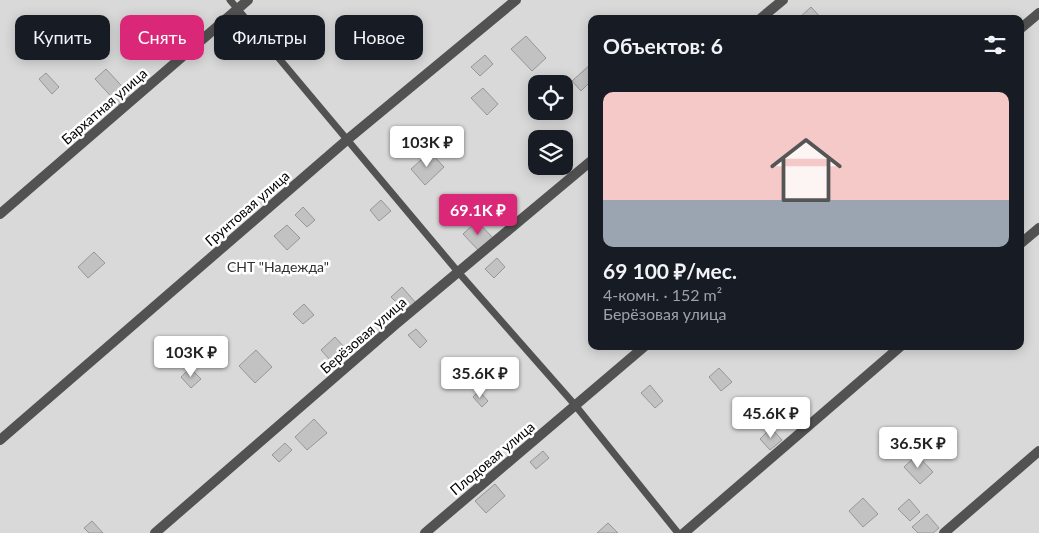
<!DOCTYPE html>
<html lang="ru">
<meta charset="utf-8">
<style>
body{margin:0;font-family:Lato,sans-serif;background:#20242c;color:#f1f3f6;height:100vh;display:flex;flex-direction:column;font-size:19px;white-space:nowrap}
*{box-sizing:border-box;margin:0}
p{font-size:16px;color:#9ea1a6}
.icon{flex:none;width:28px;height:28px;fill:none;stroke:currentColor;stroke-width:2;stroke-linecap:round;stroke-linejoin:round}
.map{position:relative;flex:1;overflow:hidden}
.drawer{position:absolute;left:588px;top:15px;width:436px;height:335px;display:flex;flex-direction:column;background:#171b24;border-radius:10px;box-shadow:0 2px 12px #0003}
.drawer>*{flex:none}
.banner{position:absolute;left:15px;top:15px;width:475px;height:45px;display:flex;gap:10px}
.tools{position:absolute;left:528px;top:75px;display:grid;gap:10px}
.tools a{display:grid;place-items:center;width:45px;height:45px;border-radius:10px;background:#171b24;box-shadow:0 2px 12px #0003;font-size:25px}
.price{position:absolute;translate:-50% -42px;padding:0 11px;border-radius:5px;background:#fff;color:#222;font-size:16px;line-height:32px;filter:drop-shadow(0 1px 2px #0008)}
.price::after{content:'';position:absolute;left:50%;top:30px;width:15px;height:11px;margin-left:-8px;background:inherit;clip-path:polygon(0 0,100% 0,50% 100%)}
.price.on{background:#db2777;color:#fff}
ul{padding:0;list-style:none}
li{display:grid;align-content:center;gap:10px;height:265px;padding:0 15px}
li+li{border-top:1px solid #363941}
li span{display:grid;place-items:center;height:155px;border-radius:10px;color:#555}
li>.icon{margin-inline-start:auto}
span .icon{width:90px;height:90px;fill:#fffc;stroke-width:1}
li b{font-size:21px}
h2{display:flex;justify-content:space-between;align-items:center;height:60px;padding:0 15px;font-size:21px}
.chip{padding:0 18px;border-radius:10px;background:#171b24;box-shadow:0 2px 12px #0003;font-size:18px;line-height:45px}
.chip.on{background:#db2777;color:#fff}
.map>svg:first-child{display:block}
.green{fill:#d9d9d9;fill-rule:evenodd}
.building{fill:#c2c2c2;stroke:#969696}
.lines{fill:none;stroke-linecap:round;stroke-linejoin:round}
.lane{stroke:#525252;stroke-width:7}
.street{stroke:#525252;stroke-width:10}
.labels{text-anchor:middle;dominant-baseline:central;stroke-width:5;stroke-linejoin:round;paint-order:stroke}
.street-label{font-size:14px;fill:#000;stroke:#fff}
.park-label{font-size:14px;fill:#303030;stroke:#fff}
</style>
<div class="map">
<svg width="1039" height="533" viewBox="0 0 1039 533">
<rect width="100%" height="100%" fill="#fff"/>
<!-- green -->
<path class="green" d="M0 0H1039V533H0ZM591 19H1020V346H591ZM536 84H564V111H536ZM536 139H564V166H536Z"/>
<!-- building -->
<g class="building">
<path d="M811 7 822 19H798Z"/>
<path d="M187 19 198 32 180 48 170 36Z"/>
<path d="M526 36 546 58 532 71 511 49Z"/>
<path d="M485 55 493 64 480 76 471 67Z"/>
<path d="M591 64V81L581 91 572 81Z"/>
<path d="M106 69 131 96 120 106 95 79Z"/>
<path d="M46 73 59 87 52 94 39 79Z"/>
<path d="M483 88 498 104 487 115 471 98Z"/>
<path d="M430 152 444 167 425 185 411 169Z"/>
<path d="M381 200 391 211 379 221 370 210Z"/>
<path d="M303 207 315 220 307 227 295 215Z"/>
<path d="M477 221 493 238 479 251 463 234Z"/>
<path d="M287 225 300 238 287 250 274 236Z"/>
<path d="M94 252 105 263 88 278 78 267Z"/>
<path d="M497 258 505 267 494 278 485 269Z"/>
<path d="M402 287 416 303 406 312 391 297Z"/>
<path d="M304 304 314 315 303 324 293 314Z"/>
<path d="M416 329 427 341 420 348 408 335Z"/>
<path d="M335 337 345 348 331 361 321 350Z"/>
<path d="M256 350 272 367 255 383 239 366Z"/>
<path d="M190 368 201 379 191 388 181 377Z"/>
<path d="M719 368 732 382 721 391 709 377Z"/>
<path d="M650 385 663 401 655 408 641 393Z"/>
<path d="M479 391 488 401 482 407 473 397Z"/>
<path d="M314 419 327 433 307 450 295 437Z"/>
<path d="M771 428 782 440 770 450 760 439Z"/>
<path d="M285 443 292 450 279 462 272 455Z"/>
<path d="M543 451 549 458 536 469 530 462Z"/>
<path d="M917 455 933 472 920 484 904 467Z"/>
<path d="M495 484 505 496 486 513 475 501Z"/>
<path d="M863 498 878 514 863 527 849 511Z"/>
<path d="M909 499 920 512 910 521 898 509Z"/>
<path d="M927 514 939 528 933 533H918L912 527Z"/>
<path d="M92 521 103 533H89L84 528Z"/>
<path d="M608 523 618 533H597Z"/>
</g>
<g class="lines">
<!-- lane -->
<path class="lane" d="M230 0 459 273 575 405 678 533"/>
<!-- street -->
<g class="street">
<path d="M760 19 783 0"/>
<path d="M1020 29 1039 13"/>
<path d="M0 214 248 0"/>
<path d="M1020 244 1039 228"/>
<path d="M0 440 348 139 516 0"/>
<path d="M155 533 396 324 591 161"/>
<path d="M425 533 645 346"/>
<path d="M684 533 901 346"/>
<path d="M944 533 1039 451"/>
</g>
</g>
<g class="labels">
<!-- street labels -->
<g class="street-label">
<text transform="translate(104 106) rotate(-41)">Бархатная улица</text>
<text transform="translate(247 208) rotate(-41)">Грунтовая улица</text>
<text transform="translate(363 335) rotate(-41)">Берёзовая улица</text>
<text transform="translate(492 458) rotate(-40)">Плодовая улица</text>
</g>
<!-- park labels -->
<g class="park-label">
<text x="278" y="266">СНТ "Надежда"</text>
</g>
</g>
</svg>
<div class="tools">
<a><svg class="icon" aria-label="locate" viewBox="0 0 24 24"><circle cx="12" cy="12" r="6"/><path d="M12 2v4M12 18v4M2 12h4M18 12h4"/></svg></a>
<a><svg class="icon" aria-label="layers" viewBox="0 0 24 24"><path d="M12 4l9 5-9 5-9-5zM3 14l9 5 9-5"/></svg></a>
</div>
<b class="price" style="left:427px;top:168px">103K ₽</b>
<b class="price on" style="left:478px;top:236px">69.1K ₽</b>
<b class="price" style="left:191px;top:378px">103K ₽</b>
<b class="price" style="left:480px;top:399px">35.6K ₽</b>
<b class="price" style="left:771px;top:439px">45.6K ₽</b>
<b class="price" style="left:918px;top:469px">36.5K ₽</b>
<div class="banner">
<a class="chip">Купить</a>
<a class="chip on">Снять</a>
<a class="chip">Фильтры</a>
<a class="chip">Новое</a>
</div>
<section class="drawer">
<h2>Объектов: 6<svg class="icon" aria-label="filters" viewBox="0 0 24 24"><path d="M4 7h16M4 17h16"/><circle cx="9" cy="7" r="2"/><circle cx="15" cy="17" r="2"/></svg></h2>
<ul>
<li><span style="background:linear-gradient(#f6c9c9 70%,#9aa5b1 0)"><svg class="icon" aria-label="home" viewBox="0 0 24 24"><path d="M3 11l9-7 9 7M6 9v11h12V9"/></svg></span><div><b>69 100 ₽/мес.</b><p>4-комн. · 152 m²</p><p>Берёзовая улица</p></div></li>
</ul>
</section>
</div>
